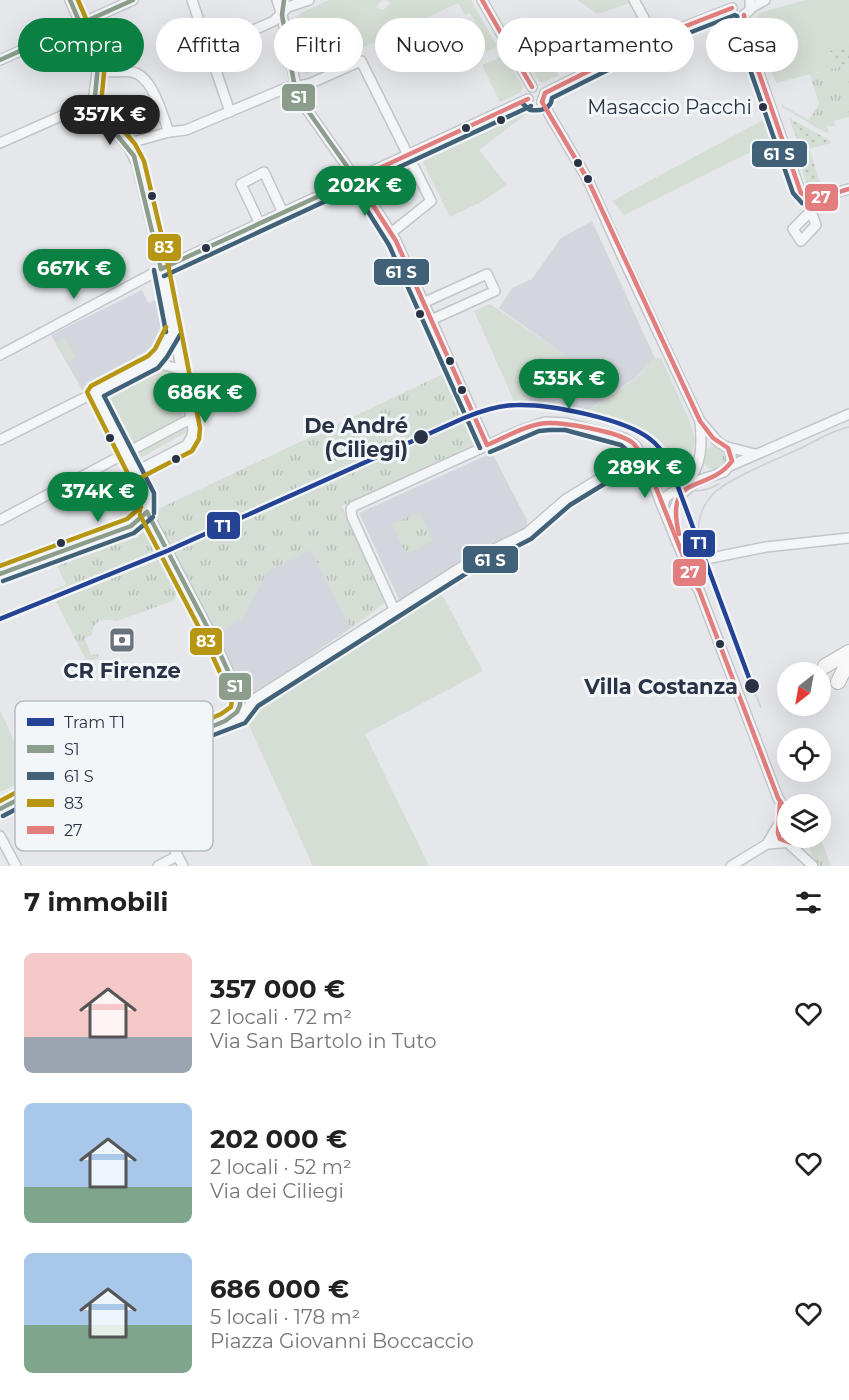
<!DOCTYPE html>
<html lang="it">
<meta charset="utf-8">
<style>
body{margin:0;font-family:Montserrat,sans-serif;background:#f2f2f2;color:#222;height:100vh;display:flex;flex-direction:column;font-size:22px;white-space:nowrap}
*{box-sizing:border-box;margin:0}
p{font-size:20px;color:#767676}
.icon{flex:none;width:33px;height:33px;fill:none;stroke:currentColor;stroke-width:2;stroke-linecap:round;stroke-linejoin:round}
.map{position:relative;height:866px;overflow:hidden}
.side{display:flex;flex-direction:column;background:#fff;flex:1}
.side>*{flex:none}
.hud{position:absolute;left:18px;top:18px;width:813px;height:54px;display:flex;gap:12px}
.needle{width:39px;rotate:211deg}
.tools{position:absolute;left:777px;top:662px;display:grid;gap:12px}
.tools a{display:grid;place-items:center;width:54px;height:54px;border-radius:50%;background:#fff;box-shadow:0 6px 24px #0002;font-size:30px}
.price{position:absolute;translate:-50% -51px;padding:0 14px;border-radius:21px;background:#0b8043;color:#fff;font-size:20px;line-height:39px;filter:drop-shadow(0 2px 3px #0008)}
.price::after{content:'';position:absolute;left:50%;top:36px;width:18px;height:14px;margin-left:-9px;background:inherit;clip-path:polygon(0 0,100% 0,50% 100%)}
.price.active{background:#222;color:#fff}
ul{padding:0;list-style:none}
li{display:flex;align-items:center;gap:18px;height:150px;padding:0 24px}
li span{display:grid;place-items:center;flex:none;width:168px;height:120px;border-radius:9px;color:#555}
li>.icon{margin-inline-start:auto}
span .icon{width:72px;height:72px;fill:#fffc;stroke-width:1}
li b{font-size:26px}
h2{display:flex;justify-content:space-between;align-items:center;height:72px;padding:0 24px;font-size:26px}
.tag{padding:0 21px;border-radius:27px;background:#fff;box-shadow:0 6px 24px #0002;font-size:21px;line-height:54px}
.tag.active{background:#0b8043;color:#fff}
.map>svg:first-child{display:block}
.built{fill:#d3d6dd}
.grass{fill:url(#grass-tufts)}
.park{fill:#d5ded5}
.garden{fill:url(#garden-dots)}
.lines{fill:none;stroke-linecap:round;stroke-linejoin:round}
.minor-casing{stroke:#c3c5c8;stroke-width:12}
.highway-casing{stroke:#b7babf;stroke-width:16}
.minor{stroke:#f4f5f7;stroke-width:9}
.highway{stroke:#f8f8f8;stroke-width:14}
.tram{stroke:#cdcfd2;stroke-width:1.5}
.bus-1-casing{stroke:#f3f6f9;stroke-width:9}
.bus-2-casing{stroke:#f3f6f9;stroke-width:9}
.bus-3-casing{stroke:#f3f6f9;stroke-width:9}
.bus-4-casing{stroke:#f3f6f9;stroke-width:9}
.bus-1{stroke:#8c9d8c;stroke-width:4.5}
.bus-2{stroke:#406178;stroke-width:4.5}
.bus-3{stroke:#b79614;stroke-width:4.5}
.bus-4{stroke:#e27e7e;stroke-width:4.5}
.tram-1-casing{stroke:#f3f6f9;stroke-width:9}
.tram-1{stroke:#254395;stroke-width:4.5}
.bus-dot{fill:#2a3345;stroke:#f3f6f9;stroke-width:2}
.labels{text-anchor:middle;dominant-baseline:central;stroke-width:6;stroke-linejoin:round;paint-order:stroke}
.bus-label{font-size:20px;fill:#2a3345;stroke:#f3f6f9;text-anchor:end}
.stop-label{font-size:21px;font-weight:bold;fill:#2a3345;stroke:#f3f6f9;text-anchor:end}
.poi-label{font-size:21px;font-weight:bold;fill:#2a3345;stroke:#f3f6f9}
.key{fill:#f3f6f9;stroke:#b7bcc3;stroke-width:1.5}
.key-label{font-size:16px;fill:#2a3345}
.line-badge{stroke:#f3f6f9;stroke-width:2}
.badge-label{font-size:16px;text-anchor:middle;font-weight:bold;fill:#fff}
</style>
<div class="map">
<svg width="849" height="866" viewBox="0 0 849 866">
<defs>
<pattern id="grass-tufts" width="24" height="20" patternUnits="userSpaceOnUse" patternTransform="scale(1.5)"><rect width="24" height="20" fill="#d5ded5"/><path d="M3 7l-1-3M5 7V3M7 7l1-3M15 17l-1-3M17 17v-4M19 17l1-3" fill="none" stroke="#b7bfb8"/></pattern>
<pattern id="garden-dots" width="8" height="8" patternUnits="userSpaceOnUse" patternTransform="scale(1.5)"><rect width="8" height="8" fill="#d5ded5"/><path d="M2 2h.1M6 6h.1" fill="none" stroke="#b7bfb8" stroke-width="1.8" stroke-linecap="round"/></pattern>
</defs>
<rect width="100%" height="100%" fill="#e5e7ea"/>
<!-- built -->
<g class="built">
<path d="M592 221 655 358 635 378 583 414 527 402 559 351 499 308 512 288 532 279 561 238Z"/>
<path d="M142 290 148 303 161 298 167 331 160 349 151 358 84 393 51 335Z"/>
<path d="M492 453 527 520V530L400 602 359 513Z"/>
<path d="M311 549 351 628 246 700 216 634 242 618 267 572Z"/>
</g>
<!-- grass -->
<g class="grass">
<path d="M849 64V117L834 121 835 126H827L829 131 826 133 782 107V102L784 106 809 120 819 104 810 74Z"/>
<path d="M443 374 477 443 342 506 387 601 351 628 311 550 267 572 242 618 216 634 152 512Z"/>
<circle cx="715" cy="458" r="12"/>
<path d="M419 512 433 541 406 554 392 524Z"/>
<path d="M150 529 181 586 173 601 117 621C104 618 92 620 92 635L85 638 91 655 98 654 99 658 87 662 51 591 66 585 57 565Z"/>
<path d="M808 837H820L831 866H820L811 854 812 853 808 844Z"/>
</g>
<!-- park -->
<g class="park">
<path d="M329 0H383L376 7 383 10 391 3 385 0H471L497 46 487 52 479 38 481 33 470 13 465 15 458 3 305 75 295 19 301 13Z"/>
<path d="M577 0H632L633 2 598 14Z"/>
<path d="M805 0H849V64L776 83 754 24 759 13Z"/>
<path d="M505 55 523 87 521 92 500 102 482 65Z"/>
<path d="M550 58 559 75 543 83 538 81 532 68Z"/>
<path d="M523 109 532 110 479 150 507 185 483 201 450 217 420 157Z"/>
<path d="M767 118 777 141 736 159 624 215 612 201Z"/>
<path d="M490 304 559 351 550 366 560 352 582 367 562 395 540 380 526 403H515L474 311Z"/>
<path d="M64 337 76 357 68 362 56 343Z"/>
<path d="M655 358H661L691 424 695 441 690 464 685 476 680 481C675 469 672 457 665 447 648 422 610 420 584 414L635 379Z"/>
<path d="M156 368H165L176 372 183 419 131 447 105 392Z"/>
<path d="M186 425 187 432 135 461 132 455Z"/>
<path d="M437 585 483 671 365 734 429 866H313L246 719 252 715 250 708 252 704Z"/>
<path d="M0 710 19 752 81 730 75 715 88 712 104 745 0 792Z"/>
</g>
<!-- garden -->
<g class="garden">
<path d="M849 46V64L835 68 830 51Z"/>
<path d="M789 118 831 141V143L801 151Z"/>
<path d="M810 151 822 189 810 192 796 155Z"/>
</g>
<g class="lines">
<defs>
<g id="minor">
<path d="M70 0 98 65 93 102 94 107 129 148 137 164 159 255 193 429 192 436 187 445 135 472"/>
<path d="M192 0 230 112"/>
<path d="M277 0 282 15 298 97 365 192 396 241 487 445"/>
<path d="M482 0 532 87"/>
<path d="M634 0 655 38"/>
<path d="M751 8 765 0"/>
<path d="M744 15 747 36 753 56 800 191 807 198 811 211"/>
<path d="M744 15 750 10V0"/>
<path d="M208 50 274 21 288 7 309 0"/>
<path d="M0 60 133 0"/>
<path d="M99 70C111 74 120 70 132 72 153 76 162 115 169 132"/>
<path d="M542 102 588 180 622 256 700 421 718 442 729 449 731 454V463L724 472 697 481 680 495 673 512 676 527"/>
<path d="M542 102 545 93 655 38 732 8"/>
<path d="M0 143 93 102"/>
<path d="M126 144 169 132 186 130 286 88 309 84 361 61 431 201 391 233"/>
<path d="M807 198H815L849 189"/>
<path d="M811 211 816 225 801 241 793 229Z"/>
<path d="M260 224 241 184 264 172 283 213"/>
<path d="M423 303 487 274 495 291 431 320"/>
<path d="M0 355 161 269 528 99"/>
<path d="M153 362 180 369"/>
<path d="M0 440 94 393"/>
<path d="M727 447 755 454"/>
<path d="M730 466 849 414"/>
<path d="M663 507 665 498C671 492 679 490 685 484 703 467 702 443 700 421"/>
<path d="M147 512 211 634 240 697 239 709 229 718"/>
<path d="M147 512 148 506 147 496 94 393 153 362 161 353 173 331"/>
<path d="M0 520 190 419"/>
<path d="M691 562 766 547 849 538"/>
<path d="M0 574 131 526 142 518 147 512"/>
<path d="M394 609 352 517 351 509 354 506 519 431 545 422 566 423 624 438 636 446 651 475 660 501 693 581 699 590 778 798 788 814"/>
<path d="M141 747 131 755 130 763 183 866"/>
<path d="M0 809 74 770 129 748 180 740 225 721 242 716 253 700 474 559 527 533 566 499 641 453"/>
<path d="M0 836 16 866"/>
<path d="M787 842 813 866"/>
<path d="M767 844 780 822 788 818"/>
<path d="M158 866 177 856"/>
<path d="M731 866 767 844 793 842 800 837"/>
</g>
<g id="highway">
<path d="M825 666 849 652"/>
<path d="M838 682 844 670 849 665"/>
</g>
</defs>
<!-- minor casing -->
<use href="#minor" class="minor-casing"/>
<!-- highway casing -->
<use href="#highway" class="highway-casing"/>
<!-- minor -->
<use href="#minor" class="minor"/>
<!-- highway -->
<use href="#highway" class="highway"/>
<!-- tram -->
<g class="tram">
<path d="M672 475C684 494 701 494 719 484"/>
<path d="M700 545C696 526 699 509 713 494 728 478 781 458 803 447 818 440 833 430 849 427"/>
<path d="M752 686 761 707"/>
</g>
<defs>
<g id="bus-1">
<path d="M70 0 98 65 94 107 134 156 161 269"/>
<path d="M284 0 282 15 296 94 356 179"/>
<path d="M0 60 133 0"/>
<path d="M161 269 356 179"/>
<path d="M0 574 131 526 147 512"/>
<path d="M0 809 74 770 129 748 180 740 225 721 237 712 240 705V697L211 634 147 512"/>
</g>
<g id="bus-2">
<path d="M737 16 740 38 746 58 793 193 802 203"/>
<path d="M523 104 530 110C540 111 551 110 552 98L658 45 735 15"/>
<path d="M350 183 389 245 480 448"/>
<path d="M154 270 166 332"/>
<path d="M164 276 531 106"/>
<path d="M490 452 539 431 550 430H565L621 445 635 458"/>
<path d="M154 513V493L104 396 158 368 167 357 180 335"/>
<path d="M3 581 134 533 153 517"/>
<path d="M3 816 77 777 131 755 182 747 245 723 258 706 478 566 531 539 570 505 645 459"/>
</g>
<g id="bus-3">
<path d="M78 0 105 63 101 104 135 144 144 161 166 254 200 428 199 439 192 451 138 479"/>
<path d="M140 511V498L87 392 91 386 148 356 155 349 166 327"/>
<path d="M0 566 127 519 141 507"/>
<path d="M0 801 71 763 127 741 178 733 221 714 231 707 232 699 204 637 140 515"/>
</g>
<g id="bus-4">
<path d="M482 0 532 87"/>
<path d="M744 15 747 36 753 56 801 193C816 204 834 193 849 189"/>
<path d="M528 99 356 179 396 241 487 445C504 438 522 427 539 424 557 420 622 432 634 444 638 449 642 455 645 460L693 581 699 590 778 798 788 813"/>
<path d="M542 102 588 180 700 421 713 438 728 448 732 461C708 494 664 471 679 534"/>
<path d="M542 102 545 93 655 38 732 8"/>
<path d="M780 803 778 833 780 839 791 843 800 837"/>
</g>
</defs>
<!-- bus-1 casing -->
<use href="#bus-1" class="bus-1-casing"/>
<!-- bus-2 casing -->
<use href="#bus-2" class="bus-2-casing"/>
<!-- bus-3 casing -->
<use href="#bus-3" class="bus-3-casing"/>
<!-- bus-4 casing -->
<use href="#bus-4" class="bus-4-casing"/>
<!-- bus-1 -->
<use href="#bus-1" class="bus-1"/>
<!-- bus-2 -->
<use href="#bus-2" class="bus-2"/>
<!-- bus-3 -->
<use href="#bus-3" class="bus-3"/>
<!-- bus-4 -->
<use href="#bus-4" class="bus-4"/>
<defs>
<path id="tram-1" d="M0 619 167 551 464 418C481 411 499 405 517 405 550 404 625 419 650 439 658 445 663 452 668 460L752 686"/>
</defs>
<!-- tram-1 casing -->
<use href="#tram-1" class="tram-1-casing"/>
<!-- tram-1 -->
<use href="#tram-1" class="tram-1"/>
</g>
<!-- icons -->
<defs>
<symbol id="bank-square" viewBox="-11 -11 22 22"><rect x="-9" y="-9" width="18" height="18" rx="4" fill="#6b727f" stroke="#f3f6f9"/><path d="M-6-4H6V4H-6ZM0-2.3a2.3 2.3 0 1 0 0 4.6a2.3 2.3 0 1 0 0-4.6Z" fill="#fff"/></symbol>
</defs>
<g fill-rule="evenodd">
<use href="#bank-square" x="107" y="625" width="30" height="30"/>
</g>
<!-- markers -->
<g class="bus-dot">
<circle cx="763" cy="107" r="5"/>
<circle cx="501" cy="120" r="5"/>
<circle cx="466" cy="128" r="5"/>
<circle cx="578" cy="163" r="5"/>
<circle cx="588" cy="179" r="5"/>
<circle cx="152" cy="196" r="5"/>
<circle cx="206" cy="248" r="5"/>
<circle cx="420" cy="314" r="5"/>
<circle cx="450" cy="361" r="5"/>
<circle cx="462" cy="390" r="5"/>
<circle cx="421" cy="437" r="8"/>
<circle cx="110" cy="438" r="5"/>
<circle cx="176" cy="459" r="5"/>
<circle cx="61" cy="543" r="5"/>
<circle cx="720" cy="644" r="5"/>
<circle cx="752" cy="686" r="8"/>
</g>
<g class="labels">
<!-- bus labels -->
<g class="bus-label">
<text x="752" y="107">Masaccio Pacchi</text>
</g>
<!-- stop labels -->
<g class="stop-label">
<text x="408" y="425">De André<tspan x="408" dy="24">(Ciliegi)</tspan></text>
<text x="738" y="686">Villa Costanza</text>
</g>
<!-- poi labels -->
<g class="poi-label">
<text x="122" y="670">CR Firenze</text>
</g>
</g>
<!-- legend -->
<rect x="15" y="701" width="198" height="150" rx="9" class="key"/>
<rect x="27" y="718" width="27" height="8" fill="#254395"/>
<rect x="27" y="745" width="27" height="8" fill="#8c9d8c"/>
<rect x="27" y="772" width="27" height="8" fill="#406178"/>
<rect x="27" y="799" width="27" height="8" fill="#b79614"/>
<rect x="27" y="826" width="27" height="8" fill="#e27e7e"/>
<g class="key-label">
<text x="64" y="728">Tram T1</text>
<text x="64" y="755">S1</text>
<text x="64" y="782">61 S</text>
<text x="64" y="809">83</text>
<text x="64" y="836">27</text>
</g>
<g class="line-badge">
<rect x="281" y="83" width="35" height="29" rx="6" fill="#8c9d8c"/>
<rect x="751" y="140" width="57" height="28" rx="6" fill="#406178"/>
<rect x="804" y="183" width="35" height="29" rx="6" fill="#e27e7e"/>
<rect x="147" y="233" width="35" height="29" rx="6" fill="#b79614"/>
<rect x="373" y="258" width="57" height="28" rx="6" fill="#406178"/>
<rect x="206" y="511" width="35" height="29" rx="6" fill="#254395"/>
<rect x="682" y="529" width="34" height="29" rx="6" fill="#254395"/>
<rect x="462" y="545" width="57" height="29" rx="6" fill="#406178"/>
<rect x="672" y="558" width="35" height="29" rx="6" fill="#e27e7e"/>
<rect x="189" y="627" width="34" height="29" rx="6" fill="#b79614"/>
<rect x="218" y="672" width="34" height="29" rx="6" fill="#8c9d8c"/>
</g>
<g class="badge-label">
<text x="299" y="103">S1</text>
<text x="779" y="160">61 S</text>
<text x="821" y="203">27</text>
<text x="164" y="253">83</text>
<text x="401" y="278">61 S</text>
<text x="223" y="532">T1</text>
<text x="699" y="549">T1</text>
<text x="490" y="566">61 S</text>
<text x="690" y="578">27</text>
<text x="206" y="647">83</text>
<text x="235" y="692">S1</text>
</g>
</svg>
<div class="tools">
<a><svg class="needle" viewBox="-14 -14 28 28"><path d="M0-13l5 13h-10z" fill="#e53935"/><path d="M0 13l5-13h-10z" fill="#767676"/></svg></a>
<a><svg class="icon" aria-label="locate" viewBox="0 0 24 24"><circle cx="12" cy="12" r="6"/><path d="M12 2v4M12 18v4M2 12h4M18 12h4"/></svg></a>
<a><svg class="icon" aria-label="layers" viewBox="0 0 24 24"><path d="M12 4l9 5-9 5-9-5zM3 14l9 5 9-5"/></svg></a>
</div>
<b class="price active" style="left:110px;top:146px">357K €</b>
<b class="price" style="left:365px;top:217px">202K €</b>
<b class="price" style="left:74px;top:300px">667K €</b>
<b class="price" style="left:569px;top:410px">535K €</b>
<b class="price" style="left:205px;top:424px">686K €</b>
<b class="price" style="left:645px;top:499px">289K €</b>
<b class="price" style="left:98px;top:523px">374K €</b>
<div class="hud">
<a class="tag active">Compra</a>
<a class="tag">Affitta</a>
<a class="tag">Filtri</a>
<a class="tag">Nuovo</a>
<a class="tag">Appartamento</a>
<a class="tag">Casa</a>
</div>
</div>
<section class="side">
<h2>7 immobili<svg class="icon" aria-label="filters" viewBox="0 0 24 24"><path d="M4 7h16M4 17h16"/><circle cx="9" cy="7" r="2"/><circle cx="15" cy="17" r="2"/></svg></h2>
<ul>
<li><span style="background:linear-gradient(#f6c9c9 70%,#9aa5b1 0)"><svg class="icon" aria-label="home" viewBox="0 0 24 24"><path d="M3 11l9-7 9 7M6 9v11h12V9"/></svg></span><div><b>357 000 €</b><p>2 locali · 72 m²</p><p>Via San Bartolo in Tuto</p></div><svg class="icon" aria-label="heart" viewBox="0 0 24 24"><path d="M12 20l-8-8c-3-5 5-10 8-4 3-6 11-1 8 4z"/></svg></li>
<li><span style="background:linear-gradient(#a9c7e8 70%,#7fa58c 0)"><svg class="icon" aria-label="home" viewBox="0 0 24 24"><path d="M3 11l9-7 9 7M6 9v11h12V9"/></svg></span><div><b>202 000 €</b><p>2 locali · 52 m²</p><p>Via dei Ciliegi</p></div><svg class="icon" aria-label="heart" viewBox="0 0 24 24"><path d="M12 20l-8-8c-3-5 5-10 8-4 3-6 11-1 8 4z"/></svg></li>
<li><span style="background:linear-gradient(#a9c7e8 60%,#7fa58c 0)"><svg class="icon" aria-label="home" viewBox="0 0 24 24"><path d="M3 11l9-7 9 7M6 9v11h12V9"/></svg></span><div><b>686 000 €</b><p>5 locali · 178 m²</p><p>Piazza Giovanni Boccaccio</p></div><svg class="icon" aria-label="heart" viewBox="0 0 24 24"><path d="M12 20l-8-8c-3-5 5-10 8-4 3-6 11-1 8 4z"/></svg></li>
</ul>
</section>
